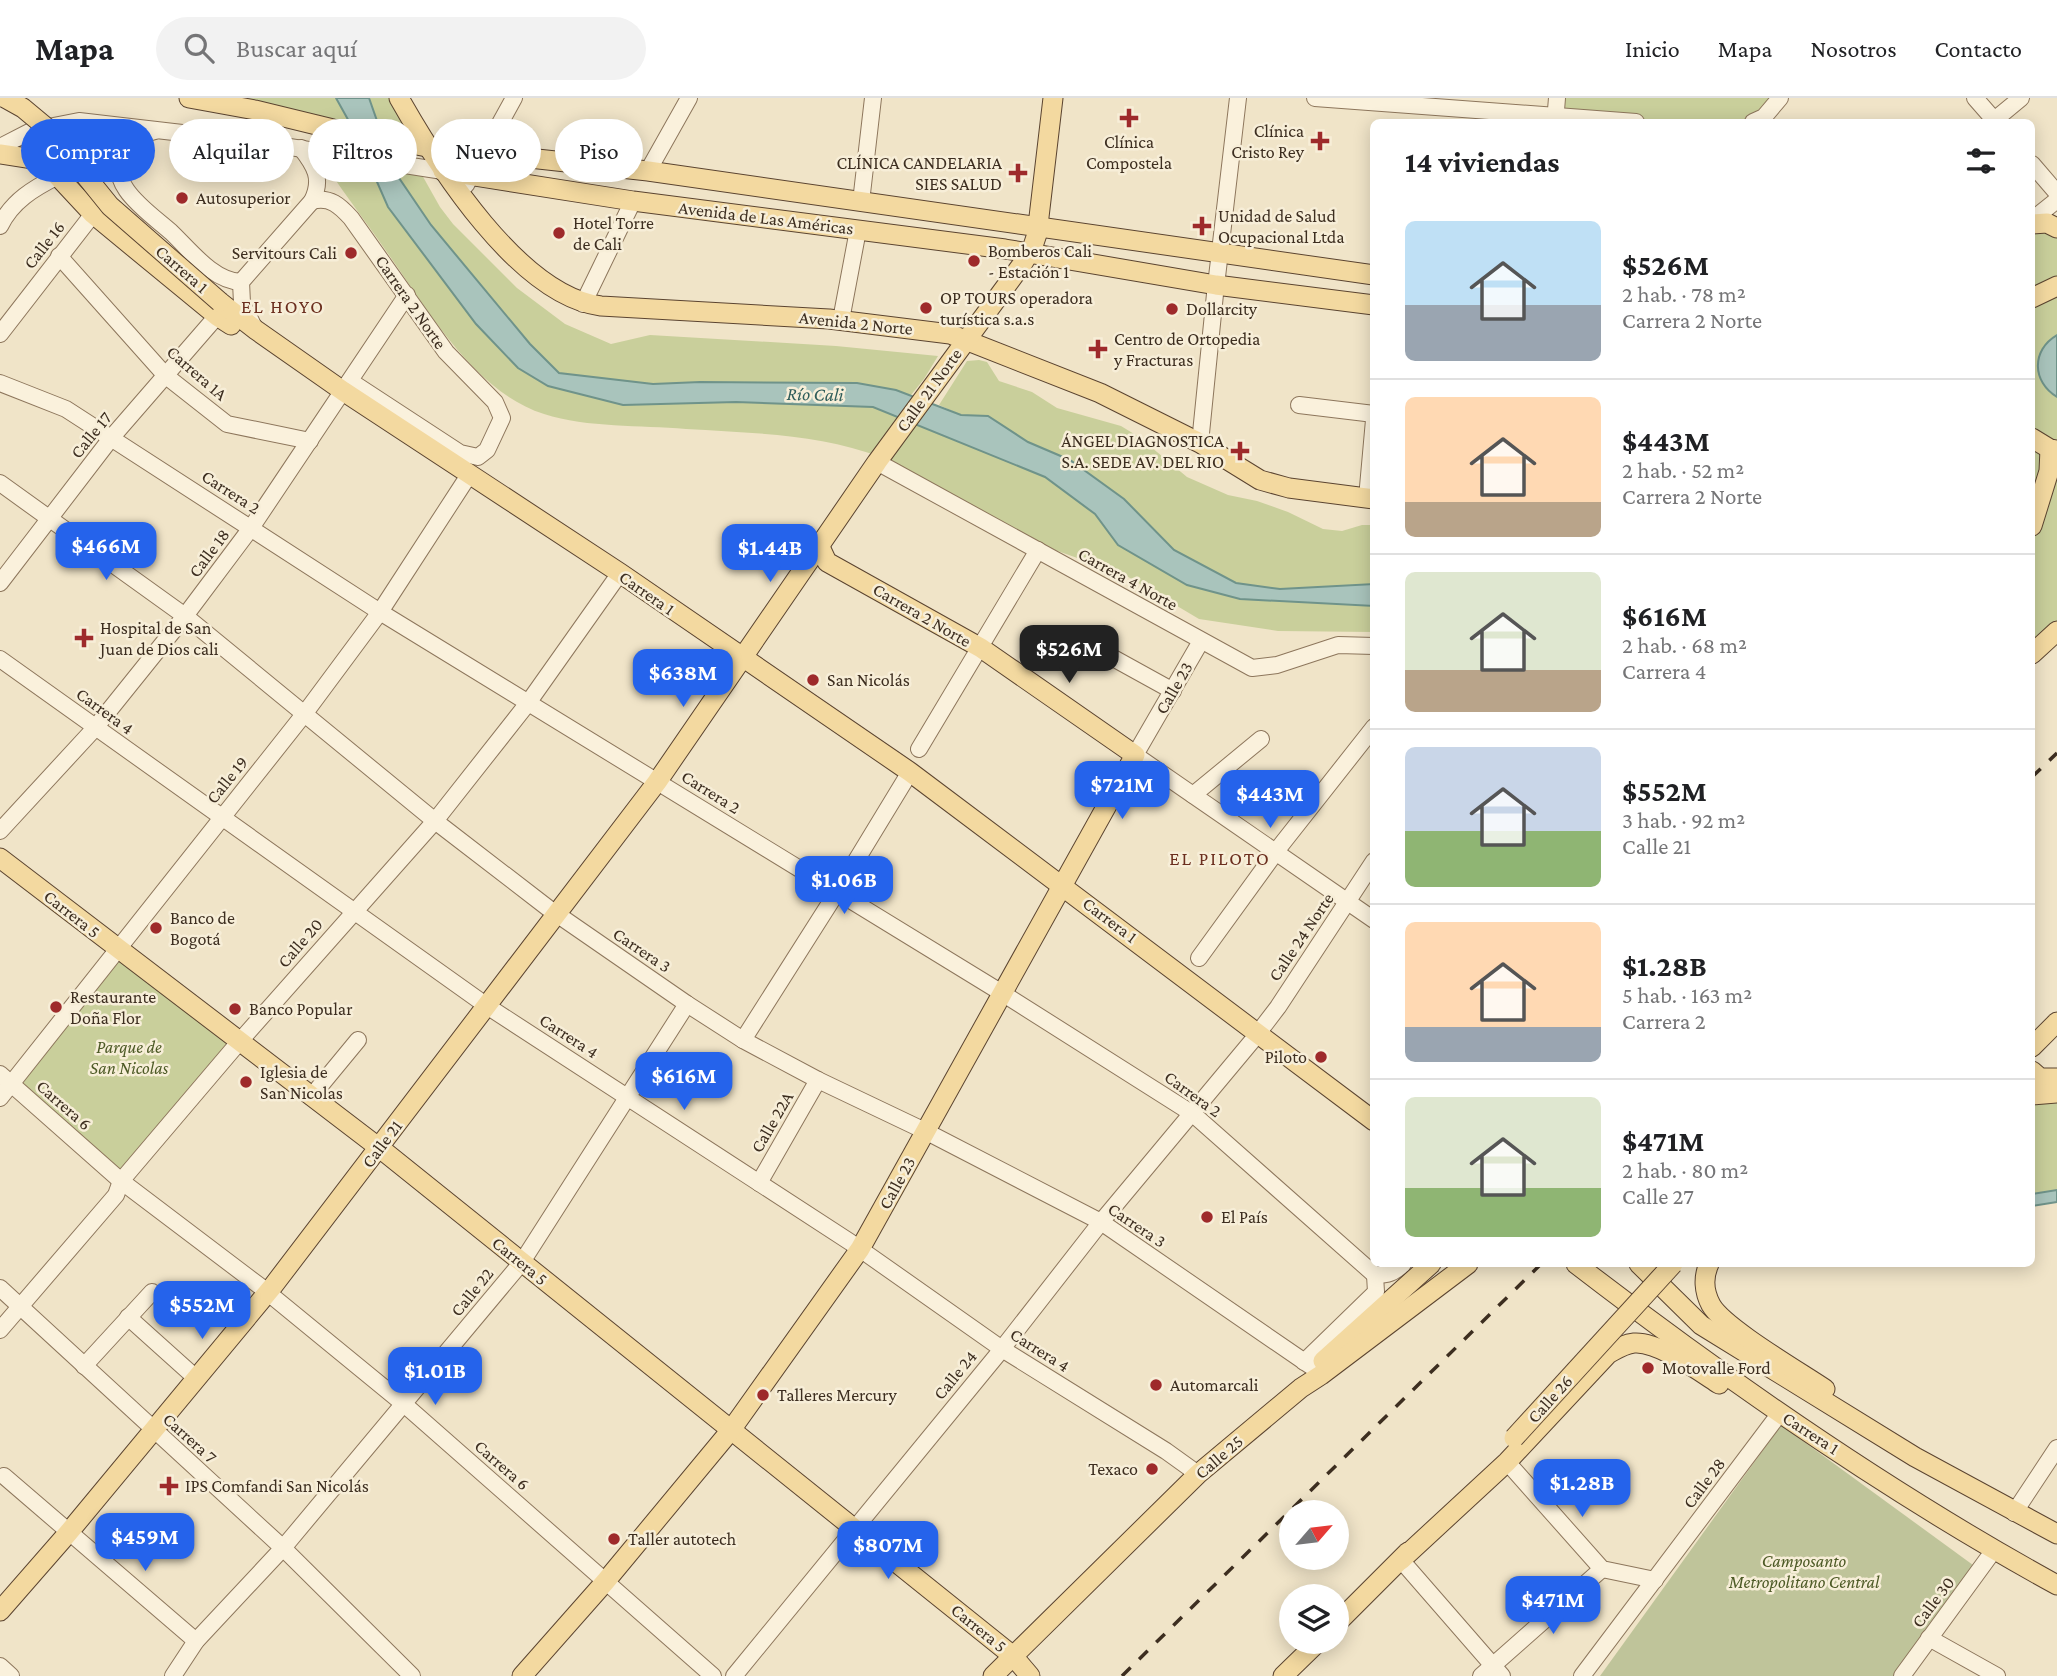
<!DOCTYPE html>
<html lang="es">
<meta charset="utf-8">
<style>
body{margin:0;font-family:"Crimson Pro",serif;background:#f2f2f2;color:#202124;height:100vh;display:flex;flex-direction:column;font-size:26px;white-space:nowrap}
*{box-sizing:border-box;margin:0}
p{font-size:23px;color:#757577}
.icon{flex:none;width:38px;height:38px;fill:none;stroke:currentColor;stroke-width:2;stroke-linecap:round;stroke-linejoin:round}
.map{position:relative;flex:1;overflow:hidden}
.panel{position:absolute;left:1370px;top:21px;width:665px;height:1148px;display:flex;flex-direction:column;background:#fff;border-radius:10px;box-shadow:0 4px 18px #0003}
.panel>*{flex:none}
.banner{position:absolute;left:21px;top:21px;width:665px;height:63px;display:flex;gap:14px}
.needle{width:46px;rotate:62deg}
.controls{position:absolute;left:1279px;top:1402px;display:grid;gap:14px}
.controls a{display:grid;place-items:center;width:70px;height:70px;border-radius:50%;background:#fff;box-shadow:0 4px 18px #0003;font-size:35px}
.price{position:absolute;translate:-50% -60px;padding:0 16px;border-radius:14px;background:#2563eb;color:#fff;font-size:23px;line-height:46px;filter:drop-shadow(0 2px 4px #0008)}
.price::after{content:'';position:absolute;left:50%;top:42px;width:21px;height:16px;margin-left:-10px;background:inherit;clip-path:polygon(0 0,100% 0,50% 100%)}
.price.on{background:#222;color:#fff}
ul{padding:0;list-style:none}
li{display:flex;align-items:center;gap:21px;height:175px;padding:0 35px}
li+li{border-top:2px solid #e0e0e0}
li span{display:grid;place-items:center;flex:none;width:196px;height:140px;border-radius:10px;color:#555}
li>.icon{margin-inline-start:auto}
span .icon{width:84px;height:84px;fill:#fffc;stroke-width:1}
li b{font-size:30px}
h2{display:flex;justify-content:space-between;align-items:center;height:84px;padding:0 35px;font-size:30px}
.tag{padding:0 24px;border-radius:32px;background:#fff;box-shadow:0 4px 18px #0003;font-size:24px;line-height:63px}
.tag.on{background:#2563eb;color:#fff}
header{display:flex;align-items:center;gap:42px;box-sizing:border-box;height:98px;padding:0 35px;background:#fff;border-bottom:2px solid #e0e0e0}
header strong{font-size:33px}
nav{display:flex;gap:38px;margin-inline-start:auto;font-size:24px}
.search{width:490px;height:63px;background:#f2f2f2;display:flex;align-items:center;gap:18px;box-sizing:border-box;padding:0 24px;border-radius:38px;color:#757577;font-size:26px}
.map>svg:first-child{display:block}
.green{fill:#c9cf9b}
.cemetery{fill:#bfc49a}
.water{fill:#a9c4bc;stroke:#6f938a;stroke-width:2}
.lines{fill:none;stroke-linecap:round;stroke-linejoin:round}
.minor-casing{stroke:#8d765c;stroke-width:18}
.major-casing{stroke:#5b4430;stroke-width:21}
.minor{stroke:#faf1dc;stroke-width:16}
.major{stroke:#f3d9a0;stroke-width:19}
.rail{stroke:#3d2e20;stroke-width:3.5;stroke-dasharray:12 12;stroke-linecap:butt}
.major-bridge-casing{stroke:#5b4430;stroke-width:21;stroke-linecap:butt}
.major-bridge{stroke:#f3d9a0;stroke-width:19}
.poi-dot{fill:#9e2a2b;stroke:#f7eed8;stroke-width:2.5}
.labels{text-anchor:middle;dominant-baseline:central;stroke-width:5;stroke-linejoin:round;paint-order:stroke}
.poi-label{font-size:18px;fill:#3d2e20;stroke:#f7eed8;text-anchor:start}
.street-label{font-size:18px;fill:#3d2e20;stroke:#f7eed8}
.park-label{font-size:18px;font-style:italic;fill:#4d5a26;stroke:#f7eed8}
.neighbourhood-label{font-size:19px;letter-spacing:2px;fill:#6b2e1e;stroke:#f7eed8}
.water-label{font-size:19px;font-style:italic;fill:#2f5d5a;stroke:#f7eed8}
</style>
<header>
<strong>Mapa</strong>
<div class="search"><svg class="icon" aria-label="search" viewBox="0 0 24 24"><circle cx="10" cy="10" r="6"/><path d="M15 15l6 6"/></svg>Buscar aquí</div>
<nav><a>Inicio</a><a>Mapa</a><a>Nosotros</a><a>Contacto</a></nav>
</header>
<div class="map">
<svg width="2057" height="1578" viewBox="0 0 2057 1578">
<rect width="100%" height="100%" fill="#f0e4c8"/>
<!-- green -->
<g class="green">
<path d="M189 0H336L356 36Z"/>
<path d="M369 0H399L427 49 384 40Z"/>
<path d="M1557 0H1780L1753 24H1636L1555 20Z"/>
<path d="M317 53 370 70 388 109 518 270 623 307 736 304 873 309 1045 379 1095 416 1118 447 1240 501 1374 508V534L1278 533 1199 521 1125 477 1038 446 881 359C819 336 752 335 686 331 640 327 588 330 544 316 473 294 425 207 384 150 362 118 337 87 317 53Z"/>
<path d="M395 74 422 77 440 109 453 126 517 190 565 226 611 246 650 237 836 248 938 258 924 281 911 297 857 285 700 284 653 286 559 275 530 246 431 127Z"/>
<path d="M2032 126 2057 130V533L2032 565Z"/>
<path d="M979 262 987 264 999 283 1032 294 1057 310 1121 328 1139 339 1187 379 1228 397 1257 403 1288 414 1323 431 1342 433 1362 427H1374V486L1280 491 1237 485 1174 452 1124 401 1070 362 1028 344 989 319 961 317 939 307 967 263Z"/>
<path d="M118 852 240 943 121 1083 12 986Z"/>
<path d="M2057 995V1092L2034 1097 2032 1096V997Z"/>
</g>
<!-- cemetery -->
<path class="cemetery" d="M1781 1327 1973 1467 1893 1578H1600Z"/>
<!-- water -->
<g class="water">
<path d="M336 0H369L395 74 431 127 530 246 559 275 653 286 700 284 857 285 896 292 961 317 988 318 1028 344 1070 362 1124 401 1174 452 1236 485 1280 491 1374 486V508L1240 501 1187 487 1118 447 1095 416 1045 379 873 309 736 304 623 307 548 288 518 270 476 226 388 109 356 36Z"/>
<path d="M2057 237V299C2032 284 2031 252 2057 237Z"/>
<path d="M2057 1092V1104L2032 1108V1096Z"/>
</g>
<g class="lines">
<defs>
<g id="minor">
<path d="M1315 0 1636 24"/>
<path d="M1975 0 1996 24"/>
<path d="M1555 24 1557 0"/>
<path d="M1753 24 1764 19 1780 0"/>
<path d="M1992 24 2021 0"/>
<path d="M155 33C142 36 132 41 124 53 103 86 150 115 171 134 190 152 213 183 241 184"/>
<path d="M0 49 33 32 79 23 251 43 443 73"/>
<path d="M2032 66 2057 95"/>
<path d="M648 73 689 0"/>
<path d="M466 87 514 0"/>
<path d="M312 103C330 98 340 108 351 120L446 254 495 304 502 320 487 352 478 359 460 355 350 283"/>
<path d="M861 104 873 0"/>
<path d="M2032 122 2057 102"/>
<path d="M0 128C12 103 34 90 58 78"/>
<path d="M59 158 166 278 227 326 310 343"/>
<path d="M583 206 633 103"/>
<path d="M841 222 858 132"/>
<path d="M254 229 242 205 241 184 312 103C323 81 315 68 301 50"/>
<path d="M0 236 93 116"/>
<path d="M0 285 66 311 380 514 1002 895 1193 1016 1375 1177C1388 1177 1394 1175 1403 1166"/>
<path d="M1299 307 1374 316"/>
<path d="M1200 345 1215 196 1238 0"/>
<path d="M877 364 1252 570 1277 567 1338 547 1374 548"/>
<path d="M0 385 185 518 435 723 548 810 687 906 743 942 818 982 925 1033 1101 1124 1315 1271"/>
<path d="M1367 400 1374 322"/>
<path d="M0 485 112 339 217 218"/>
<path d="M1201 543 1135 657 1374 822"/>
<path d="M0 561 487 908 850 1144 1002 1251 1166 1353 1198 1376"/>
<path d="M1115 561 1173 593"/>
<path d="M919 651 1038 452"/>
<path d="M1193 697 1261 641"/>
<path d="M0 733 95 630 185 518 251 430 407 197"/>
<path d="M1199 860 1281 747 1374 629"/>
<path d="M743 942 837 794 910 674"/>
<path d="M0 976 121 1083 261 1189 405 1307 713 1578"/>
<path d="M311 999 358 942"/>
<path d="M0 1000 305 615 380 514 469 377"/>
<path d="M759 1085 818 982"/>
<path d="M0 1190 283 1450 412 1578"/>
<path d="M128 1219 197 1281"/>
<path d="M0 1232 116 1097 121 1083 240 943 435 723 528 605 620 475"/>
<path d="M1304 1264 1376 1194 1375 1177"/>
<path d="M84 1268 152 1194"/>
<path d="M1507 1364 1602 1471 1655 1482"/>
<path d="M4 1378 196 1543"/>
<path d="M2014 1415 2057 1350"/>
<path d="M1401 1462 1502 1578"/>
<path d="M1929 1540 1997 1578"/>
<path d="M0 1568 11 1578"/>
<path d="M173 1578 196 1543 283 1450 522 1164 687 906"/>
<path d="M734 1578 998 1256 1101 1124 1252 943 1278 909 1374 763"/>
<path d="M1481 1578 1602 1471"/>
<path d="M1582 1578 1780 1315"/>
<path d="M1902 1578 1994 1452"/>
</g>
<g id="major">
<path d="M189 0 255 12 333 31 427 49 648 73 1374 177"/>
<path d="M399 0C437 67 519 198 601 208L829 221 950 236 1100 295 1200 345 1260 382 1289 390 1374 401"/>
<path d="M0 56 27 60 41 64 52 72 93 116 217 218 231 227"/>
<path d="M443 73 633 103 1005 151 1216 187 1374 207"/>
<path d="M2032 126 2047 125 2057 130"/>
<path d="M2032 200 2057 188"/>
<path d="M220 204 256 232 343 293 620 475 910 674 1374 1023"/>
<path d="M2032 340 2050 351 2057 352"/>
<path d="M2032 428 2049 373 2050 351"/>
<path d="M2032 556 2057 533"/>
<path d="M0 760 386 1055 1013 1558 1030 1578"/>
<path d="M2032 949 2057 924"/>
<path d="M2032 973 2040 980H2057"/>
<path d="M2032 997 2057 995"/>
<path d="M1576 1166C1728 1283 1889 1395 2057 1487"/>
<path d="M1639 1166 1701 1227 1915 1359 2057 1436"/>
<path d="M1709 1166C1703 1179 1704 1194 1711 1207 1724 1230 1800 1274 1825 1291"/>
<path d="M1323 1263 1431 1166"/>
<path d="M1401 1462 1507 1364 1608 1256C1617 1251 1624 1246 1634 1245 1658 1243 1699 1273 1719 1286"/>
<path d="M0 1513 69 1434 273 1188 657 684 877 364 1023 165 1033 148 1037 136 1053 0"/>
<path d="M1337 1525 1408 1454"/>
<path d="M522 1578 605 1484 731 1332 860 1151 1135 657 981 550 827 464 820 449"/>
<path d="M993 1578 1198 1376 1301 1290 1321 1277 1468 1166"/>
<path d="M1283 1578 1318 1544"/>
</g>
</defs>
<!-- minor casing -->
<use href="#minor" class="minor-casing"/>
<!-- major casing -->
<use href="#major" class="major-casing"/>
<!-- minor -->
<use href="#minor" class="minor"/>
<!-- major -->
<use href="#major" class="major"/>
<!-- rail -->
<g class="rail">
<path d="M2032 679 2057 655"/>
<path d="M1122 1578 1541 1166"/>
</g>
<defs>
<g id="major-bridge">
<path d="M5 0 23 10 47 30 110 108 220 204"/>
<path d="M1514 1340 1673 1166"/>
</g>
</defs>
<!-- major-bridge casing -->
<use href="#major-bridge" class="major-bridge-casing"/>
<!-- major-bridge -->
<use href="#major-bridge" class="major-bridge"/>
</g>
<!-- markers -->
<g class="poi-dot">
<path d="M1125.5 9.5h7v7h7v7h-7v7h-7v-7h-7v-7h7z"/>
<path d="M1316.5 32.5h7v7h7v7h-7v7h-7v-7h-7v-7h7z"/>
<path d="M1014.5 64.5h7v7h7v7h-7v7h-7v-7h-7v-7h7z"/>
<circle cx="182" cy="100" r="7"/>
<path d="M1198.5 117.5h7v7h7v7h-7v7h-7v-7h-7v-7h7z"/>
<circle cx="559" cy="135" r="7"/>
<circle cx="351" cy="155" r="7"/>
<circle cx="974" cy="163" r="7"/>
<circle cx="926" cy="210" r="7"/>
<circle cx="1172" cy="211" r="7"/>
<path d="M1094.5 240.5h7v7h7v7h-7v7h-7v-7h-7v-7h7z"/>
<path d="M1236.5 342.5h7v7h7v7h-7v7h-7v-7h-7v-7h7z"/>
<path d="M80.5 529.5h7v7h7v7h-7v7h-7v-7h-7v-7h7z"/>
<circle cx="813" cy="582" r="7"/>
<circle cx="156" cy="830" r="7"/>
<circle cx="56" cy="909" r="7"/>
<circle cx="235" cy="911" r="7"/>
<circle cx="1321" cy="959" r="7"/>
<circle cx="246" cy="984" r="7"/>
<circle cx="1207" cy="1119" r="7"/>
<circle cx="1648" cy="1270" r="7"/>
<circle cx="1156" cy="1287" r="7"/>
<circle cx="763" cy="1297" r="7"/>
<circle cx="1152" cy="1371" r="7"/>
<path d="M165.5 1377.5h7v7h7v7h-7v7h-7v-7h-7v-7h7z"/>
<circle cx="614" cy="1441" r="7"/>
</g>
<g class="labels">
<!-- poi labels -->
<g class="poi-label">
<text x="1304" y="33" text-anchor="end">Clínica<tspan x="1304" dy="21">Cristo Rey</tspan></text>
<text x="1129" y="44" text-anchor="middle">Clínica<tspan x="1129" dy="21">Compostela</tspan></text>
<text x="1002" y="65" text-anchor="end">CLÍNICA CANDELARIA<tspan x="1002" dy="21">SIES SALUD</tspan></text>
<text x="196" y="100">Autosuperior</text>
<text x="1218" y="118">Unidad de Salud<tspan x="1218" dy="21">Ocupacional Ltda</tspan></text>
<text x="573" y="125">Hotel Torre<tspan x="573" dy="21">de Cali</tspan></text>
<text x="988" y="153">Bomberos Cali<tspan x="988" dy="21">- Estación 1</tspan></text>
<text x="337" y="155" text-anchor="end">Servitours Cali</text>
<text x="940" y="200">OP TOURS operadora<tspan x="940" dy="21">turística s.a.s</tspan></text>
<text x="1186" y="211">Dollarcity</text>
<text x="1114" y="241">Centro de Ortopedia<tspan x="1114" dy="21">y Fracturas</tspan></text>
<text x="1224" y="343" text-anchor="end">ÁNGEL DIAGNOSTICA<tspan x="1224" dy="21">S.A. SEDE AV. DEL RIO</tspan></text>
<text x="100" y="530">Hospital de San<tspan x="100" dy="21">Juan de Dios cali</tspan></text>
<text x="827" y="582">San Nicolás</text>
<text x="170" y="820">Banco de<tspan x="170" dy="21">Bogotá</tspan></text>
<text x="70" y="899">Restaurante<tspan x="70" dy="21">Doña Flor</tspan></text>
<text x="249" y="911">Banco Popular</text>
<text x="1307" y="959" text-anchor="end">Piloto</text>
<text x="260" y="974">Iglesia de<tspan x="260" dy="21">San Nicolas</tspan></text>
<text x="1221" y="1119">El País</text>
<text x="1662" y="1270">Motovalle Ford</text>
<text x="1170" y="1287">Automarcali</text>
<text x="777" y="1297">Talleres Mercury</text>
<text x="1138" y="1371" text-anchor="end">Texaco</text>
<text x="185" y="1388">IPS Comfandi San Nicolás</text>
<text x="628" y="1441">Taller autotech</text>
</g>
<!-- street labels -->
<g class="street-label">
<text transform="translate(766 120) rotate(7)">Avenida de Las Américas</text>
<text transform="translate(44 147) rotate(-52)">Calle 16</text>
<text transform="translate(182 171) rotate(41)">Carrera 1</text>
<text transform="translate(411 204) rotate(55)">Carrera 2 Norte</text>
<text transform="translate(856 225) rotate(6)">Avenida 2 Norte</text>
<text transform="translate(197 275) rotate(41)">Carrera 1A</text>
<text transform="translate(929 292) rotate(-54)">Calle 21 Norte</text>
<text transform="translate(91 337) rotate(-51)">Calle 17</text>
<text transform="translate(231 394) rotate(33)">Carrera 2</text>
<text transform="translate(209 455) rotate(-53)">Calle 18</text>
<text transform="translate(1128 481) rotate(29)">Carrera 4 Norte</text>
<text transform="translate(647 495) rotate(35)">Carrera 1</text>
<text transform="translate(922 517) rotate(30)">Carrera 2 Norte</text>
<text transform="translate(1174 590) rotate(-60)">Calle 23</text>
<text transform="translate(105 613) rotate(36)">Carrera 4</text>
<text transform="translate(227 682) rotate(-51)">Calle 19</text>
<text transform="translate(711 694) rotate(32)">Carrera 2</text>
<text transform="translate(72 816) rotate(38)">Carrera 5</text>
<text transform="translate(1110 822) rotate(37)">Carrera 1</text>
<text transform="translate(1301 839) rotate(-56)">Calle 24 Norte</text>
<text transform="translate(300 845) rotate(-49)">Calle 20</text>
<text transform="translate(642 852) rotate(34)">Carrera 3</text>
<text transform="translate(569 938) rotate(33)">Carrera 4</text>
<text transform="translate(1193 996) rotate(36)">Carrera 2</text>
<text transform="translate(64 1007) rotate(41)">Carrera 6</text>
<text transform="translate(772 1024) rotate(-60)">Calle 22A</text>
<text transform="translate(382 1046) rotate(-53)">Calle 21</text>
<text transform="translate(897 1085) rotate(-61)">Calle 23</text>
<text transform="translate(1137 1127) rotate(34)">Carrera 3</text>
<text transform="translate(520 1163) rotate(39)">Carrera 5</text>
<text transform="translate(472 1194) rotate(-51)">Calle 22</text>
<text transform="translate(1040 1252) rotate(32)">Carrera 4</text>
<text transform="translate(955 1277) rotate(-51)">Calle 24</text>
<text transform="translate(1550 1301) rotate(-48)">Calle 26</text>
<text transform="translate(1811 1335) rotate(33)">Carrera 1</text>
<text transform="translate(190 1340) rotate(42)">Carrera 7</text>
<text transform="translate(1219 1359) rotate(-41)">Calle 25</text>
<text transform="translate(502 1367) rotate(41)">Carrera 6</text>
<text transform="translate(1704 1385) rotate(-53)">Calle 28</text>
<text transform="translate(1933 1504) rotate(-53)">Calle 30</text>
<text transform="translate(979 1530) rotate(39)">Carrera 5</text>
</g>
<!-- park labels -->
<g class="park-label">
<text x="129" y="949">Parque de<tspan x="129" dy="21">San Nicolas</tspan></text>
<text x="1804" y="1463">Camposanto<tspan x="1804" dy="21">Metropolitano Central</tspan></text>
</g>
<!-- neighbourhood labels -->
<g class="neighbourhood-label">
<text x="283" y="208">EL HOYO</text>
<text x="1220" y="760">EL PILOTO</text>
</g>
<!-- water labels -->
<g class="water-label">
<text transform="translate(815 296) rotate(1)">Río Cali</text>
</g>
</g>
</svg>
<div class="controls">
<a><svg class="needle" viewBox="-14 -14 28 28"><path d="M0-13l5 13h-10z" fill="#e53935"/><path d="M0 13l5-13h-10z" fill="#757577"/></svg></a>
<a><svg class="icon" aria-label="layers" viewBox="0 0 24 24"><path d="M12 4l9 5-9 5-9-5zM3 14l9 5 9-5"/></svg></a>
</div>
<b class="price" style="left:106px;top:484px">$466M</b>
<b class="price" style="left:770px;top:486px">$1.44B</b>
<b class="price on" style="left:1069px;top:587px">$526M</b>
<b class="price" style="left:683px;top:611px">$638M</b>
<b class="price" style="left:1122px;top:723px">$721M</b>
<b class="price" style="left:1270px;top:732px">$443M</b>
<b class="price" style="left:844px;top:818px">$1.06B</b>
<b class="price" style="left:684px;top:1014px">$616M</b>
<b class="price" style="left:202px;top:1243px">$552M</b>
<b class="price" style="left:435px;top:1309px">$1.01B</b>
<b class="price" style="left:1582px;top:1421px">$1.28B</b>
<b class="price" style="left:145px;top:1475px">$459M</b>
<b class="price" style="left:888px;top:1483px">$807M</b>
<b class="price" style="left:1553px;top:1538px">$471M</b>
<div class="banner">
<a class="tag on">Comprar</a>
<a class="tag">Alquilar</a>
<a class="tag">Filtros</a>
<a class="tag">Nuevo</a>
<a class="tag">Piso</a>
</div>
<section class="panel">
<h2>14 viviendas<svg class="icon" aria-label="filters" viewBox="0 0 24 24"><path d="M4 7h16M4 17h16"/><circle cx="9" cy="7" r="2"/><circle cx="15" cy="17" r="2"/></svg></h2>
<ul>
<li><span style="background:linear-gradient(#bfe0f5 60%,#9aa5b1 0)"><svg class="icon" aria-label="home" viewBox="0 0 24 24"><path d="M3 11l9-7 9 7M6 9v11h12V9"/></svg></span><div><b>$526M</b><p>2 hab. · 78 m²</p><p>Carrera 2 Norte</p></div></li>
<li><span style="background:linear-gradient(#ffd9b3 75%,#b9a48a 0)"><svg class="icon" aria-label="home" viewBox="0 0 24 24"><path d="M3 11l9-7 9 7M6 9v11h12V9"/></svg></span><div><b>$443M</b><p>2 hab. · 52 m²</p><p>Carrera 2 Norte</p></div></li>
<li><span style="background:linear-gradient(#dfe7d0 70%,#b9a48a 0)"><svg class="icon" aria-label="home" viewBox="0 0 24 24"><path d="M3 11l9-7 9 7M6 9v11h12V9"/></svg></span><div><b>$616M</b><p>2 hab. · 68 m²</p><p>Carrera 4</p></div></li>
<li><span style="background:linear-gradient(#c9d6e8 60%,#8fb573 0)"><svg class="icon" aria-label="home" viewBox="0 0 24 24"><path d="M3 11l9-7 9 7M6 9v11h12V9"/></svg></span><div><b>$552M</b><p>3 hab. · 92 m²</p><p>Calle 21</p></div></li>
<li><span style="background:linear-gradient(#ffd9b3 75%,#9aa5b1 0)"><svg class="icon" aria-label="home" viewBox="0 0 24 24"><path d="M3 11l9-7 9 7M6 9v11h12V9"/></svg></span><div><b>$1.28B</b><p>5 hab. · 163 m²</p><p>Carrera 2</p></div></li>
<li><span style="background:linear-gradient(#dfe7d0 65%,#8fb573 0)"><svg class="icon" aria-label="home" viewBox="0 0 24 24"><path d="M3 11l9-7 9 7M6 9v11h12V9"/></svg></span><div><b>$471M</b><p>2 hab. · 80 m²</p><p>Calle 27</p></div></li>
</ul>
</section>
</div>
